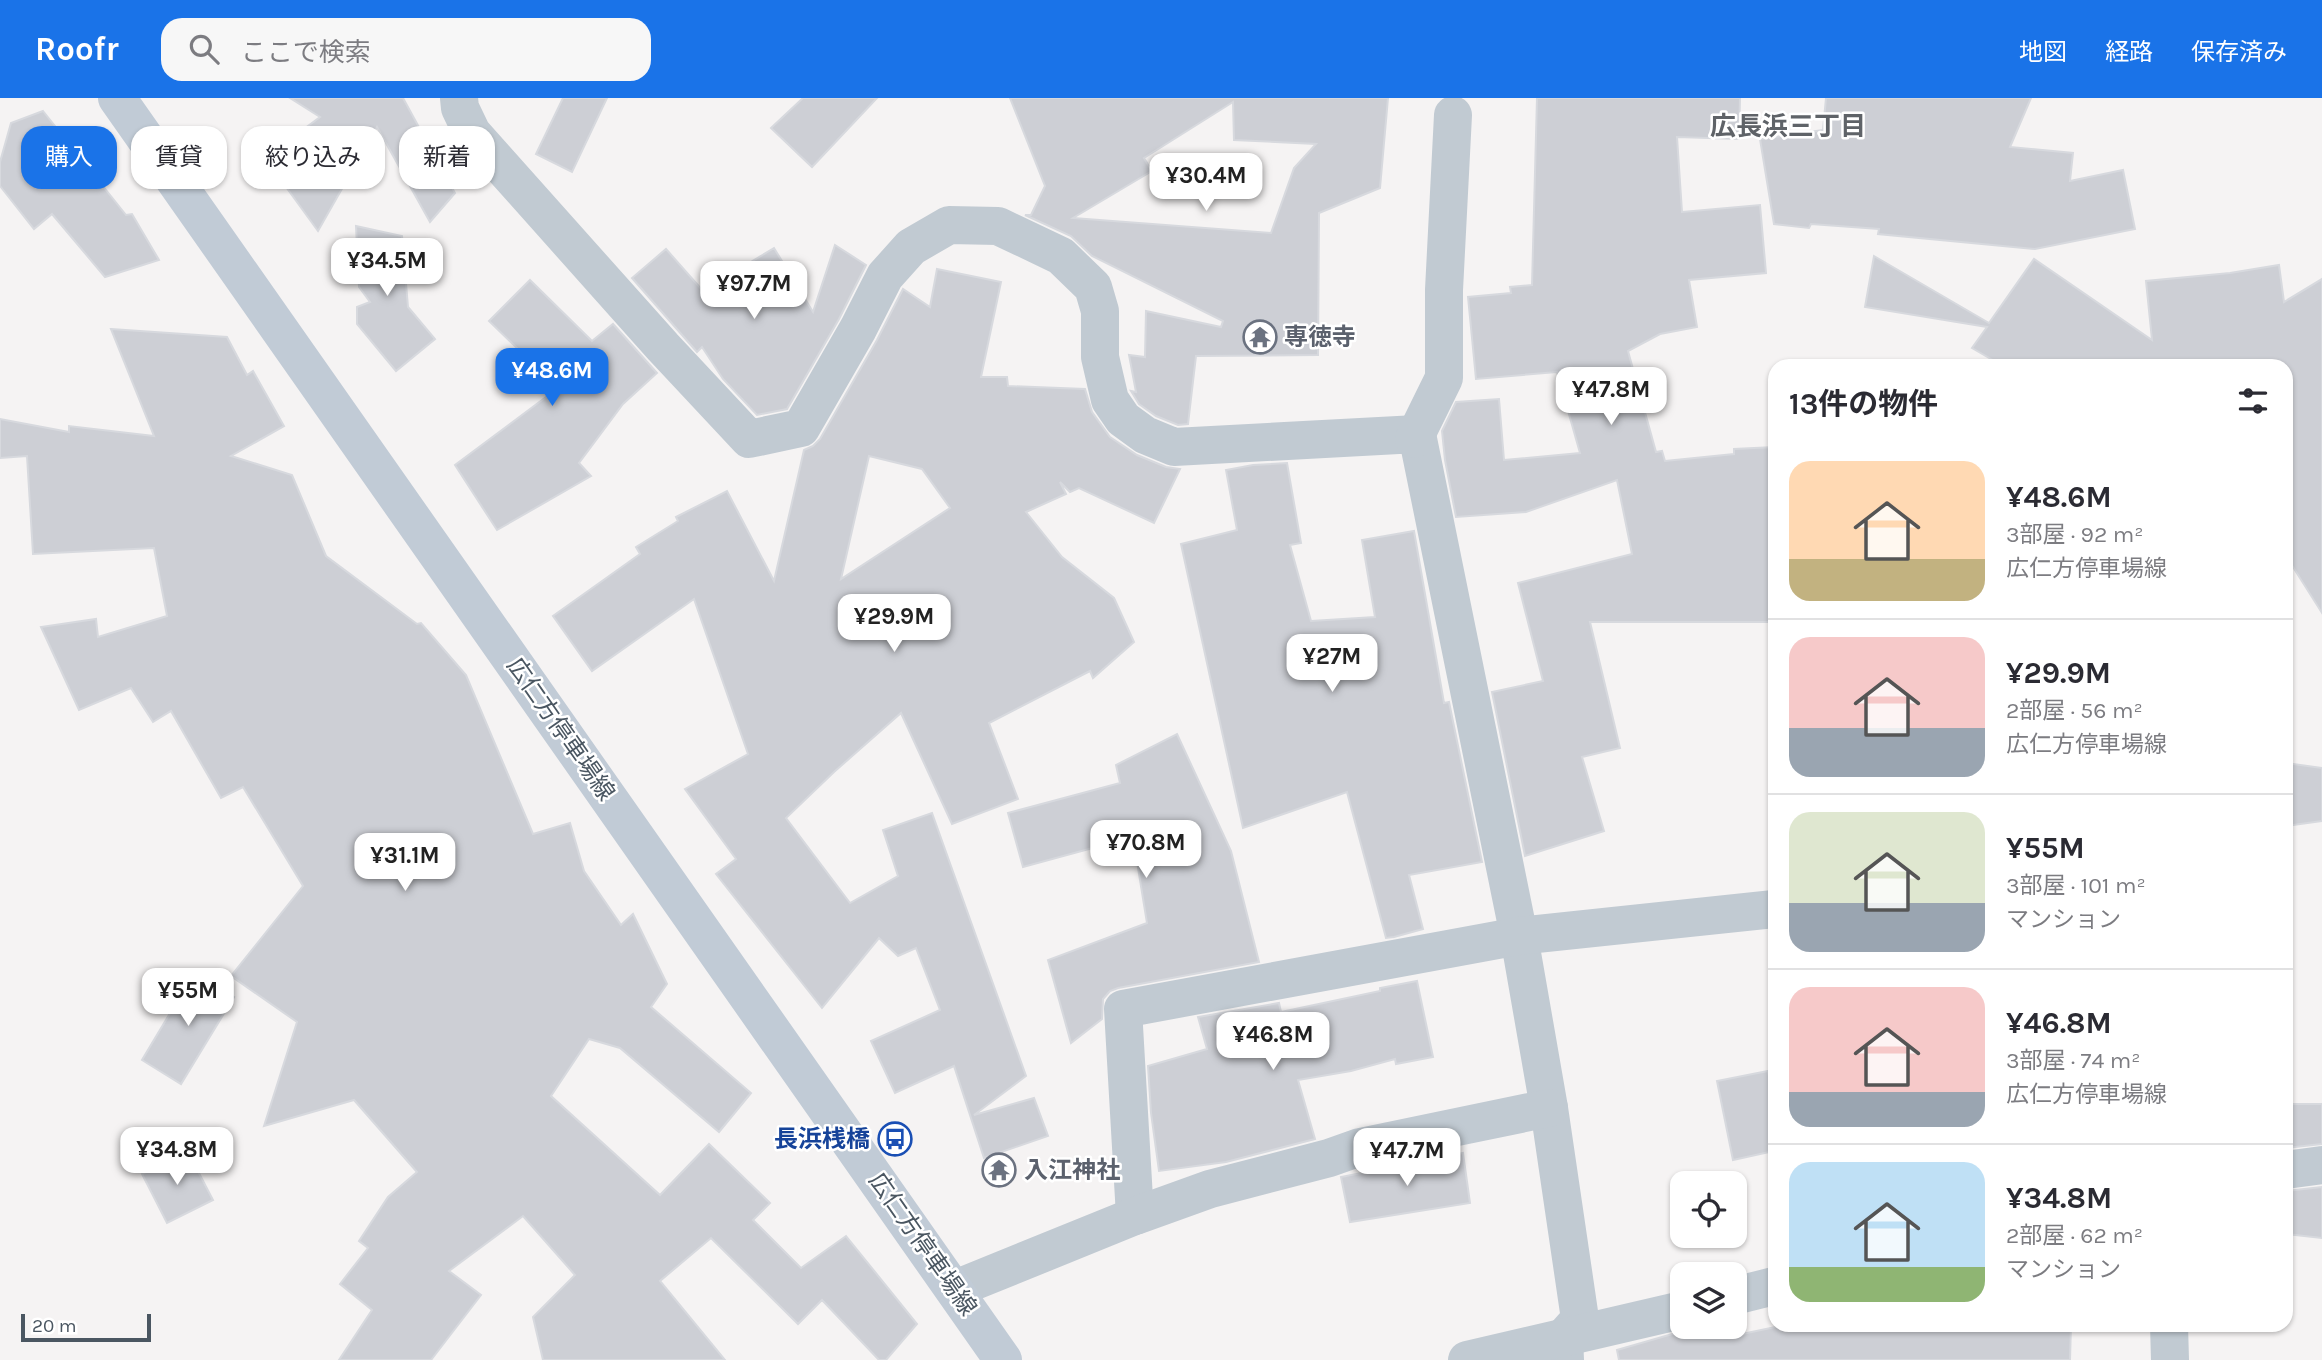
<!DOCTYPE html>
<html lang="ja">
<meta charset="utf-8">
<style>
body{margin:0;font-family:Karla,"Noto Sans JP",sans-serif;background:#f7f7f7;color:#2b2b33;height:100vh;display:flex;flex-direction:column;font-size:26px;white-space:nowrap}
*{box-sizing:border-box;margin:0}
p{font-size:23px;color:#7c7c81}
.icon{flex:none;width:38px;height:38px;fill:none;stroke:currentColor;stroke-width:2;stroke-linecap:round;stroke-linejoin:round}
.map{position:relative;flex:1;overflow:hidden}
.details{position:absolute;left:1768px;top:261px;width:525px;height:973px;display:flex;flex-direction:column;background:#fff;border-radius:21px;box-shadow:0 2px 5px #0004}
.details>*{flex:none}
.top-card{position:absolute;left:21px;top:28px;width:665px;height:63px;display:flex;gap:14px}
.fabs{position:absolute;left:1670px;top:1073px;display:grid;gap:14px}
.fabs a{display:grid;place-items:center;width:77px;height:77px;border-radius:14px;background:#fff;box-shadow:0 2px 5px #0004;font-size:35px}
.scale{position:absolute;left:21px;bottom:18px;width:130px;box-sizing:border-box;padding-left:7px;border:4px solid #4a5661;border-top:0;font-size:19px;line-height:24px;white-space:nowrap;color:#4a5661;-webkit-text-stroke:5px #fff;paint-order:stroke}
.price{position:absolute;translate:-50% -60px;padding:0 16px;border-radius:14px;background:#fff;color:#222;font-size:23px;line-height:46px;filter:drop-shadow(0 2px 4px #0008)}
.price::after{content:'';position:absolute;left:50%;top:42px;width:21px;height:16px;margin-left:-10px;background:inherit;clip-path:polygon(0 0,100% 0,50% 100%)}
.price.on{background:#1a73e8;color:#fff}
ul{padding:0;list-style:none}
li{display:flex;align-items:center;gap:21px;height:175px;padding:0 21px}
li+li{border-top:2px solid #e1e1e2}
li span{display:grid;place-items:center;flex:none;width:196px;height:140px;border-radius:21px;color:#555}
li>.icon{margin-inline-start:auto}
span .icon{width:84px;height:84px;fill:#fffc;stroke-width:1}
li b{font-size:30px}
h2{display:flex;justify-content:space-between;align-items:center;height:84px;padding:0 21px;font-size:30px}
.pill{padding:0 24px;border-radius:21px;background:#fff;box-shadow:0 2px 5px #0004;font-size:24px;line-height:63px}
.pill.on{background:#1a73e8;color:#fff}
header{display:flex;align-items:center;gap:42px;box-sizing:border-box;height:98px;padding:0 35px;background:#1a73e8;color:#fff}
header strong{font-size:33px}
nav{display:flex;gap:38px;margin-inline-start:auto;font-size:24px}
.search{width:490px;height:63px;background:#f7f7f7;display:flex;align-items:center;gap:18px;box-sizing:border-box;padding:0 24px;border-radius:21px;color:#7c7c81;font-size:26px}
.map>svg:first-child{display:block}
.building{fill:#cdcfd5;stroke:#d7d9de;stroke-width:2;fill-rule:evenodd}
.lines{fill:none;stroke-linecap:round;stroke-linejoin:round}
.street{stroke:#c1cad2;stroke-width:38}
.secondary{stroke:#c1cbd6;stroke-width:38}
.labels{text-anchor:middle;dominant-baseline:central;stroke-width:5;stroke-linejoin:round;paint-order:stroke}
.worship-label{font-size:24px;font-weight:bold;fill:#5b616d;stroke:#fff;text-anchor:start}
.street-label{font-size:24px;fill:#4a5661;stroke:#fff}
.transit-label{font-size:24px;font-weight:bold;fill:#164399;stroke:#fff;text-anchor:end}
.neighbourhood-label{font-size:26px;font-weight:bold;fill:#5f6368;stroke:#fff}
</style>
<header>
<strong>Roofr</strong>
<div class="search"><svg class="icon" aria-label="search" viewBox="0 0 24 24"><circle cx="10" cy="10" r="6"/><path d="M15 15l6 6"/></svg>ここで検索</div>
<nav><a>地図</a><a>経路</a><a>保存済み</a></nav>
</header>
<div class="map">
<svg width="2322" height="1262" viewBox="0 0 2322 1262">
<rect width="100%" height="100%" fill="#f5f3f3"/>
<!-- building -->
<g class="building">
<path d="M290 0H403L455 95 430 124 377 29 318 133 265 60 320 19Z"/>
<path d="M563 0H607L572 74 536 56Z"/>
<path d="M803 0H877L812 69 771 30Z"/>
<path d="M1010 0H1388L1380 90 1319 115 1318 257 1196 258 1188 326 1178 327 1156 318 1139 306 1131 293 1136 294 1129 257 1145 259 1146 213 1221 229 1223 223 1092 158 1071 138 1025 117H1031L1045 88ZM1233 4 1234 42 1316 46 1294 70 1271 135 1073 120 1152 73 1144 60Z"/>
<path d="M1537 0H1740L1739 41 1677 39 1682 114 1760 107 1766 175 1689 182 1697 229 1660 236 1628 253 1656 354 1662 353 1665 363 1734 356V351L1774 349V524H1590L1620 650 1582 659 1604 733 1525 758 1492 594 1543 583 1518 485 1632 456 1617 382 1526 414 1456 419 1445 362 1442 333 1456 304 1499 301 1504 362 1580 355 1557 274 1476 281 1468 199 1511 195 1510 189 1532 187Z"/>
<path d="M1826 0H2031L2010 49 2073 55 2070 83 2123 72 2135 131 2035 151 1878 136 1879 131 1811 126 1809 130 1774 126 1760 41 1823 32Z"/>
<path d="M43 13 126 117 132 116 159 162 105 179 52 116 34 131 0 88V64L11 25Z"/>
<path d="M356 128 402 138 408 209 435 241 396 273 357 226V209L370 204 359 189Z"/>
<path d="M835 147 866 167 839 221 787 311 757 317 723 281 702 249 697 254 632 180 666 151 703 193 774 150 813 214Z"/>
<path d="M1874 158 1989 225 2034 161 2152 242 2146 183 2230 175 2279 167 2284 204 2322 181V515L2286 458V268H2003L1972 250 1987 229 1865 209Z"/>
<path d="M937 171 1001 184 981 279H1007L1008 288 1085 291 1092 314 1110 339 1137 357 1166 369 1180 371 1154 425 1079 390 1070 394 1060 384 1066 396 1026 414 1062 459 1114 500 1134 544 1093 580 1090 573 989 625 1018 701 952 726 901 615 834 674 786 720 850 805 898 778 883 732 932 715 1026 978 974 1017 1034 1000 1048 1038 984 1060 954 968 895 995 871 943 940 912 916 850 898 858 879 840 822 910 716 776 736 761 685 691 748 656 694 501 592 573 553 518 640 456 636 449 678 423 676 419 727 393 774 483 804 352 813 348 820 341 877 242 903 191 930 209ZM869 358 922 371 950 410 841 481Z"/>
<path d="M530 182 592 243 613 226 657 275 623 306 579 365 591 378 497 432 455 367 558 290 489 223Z"/>
<path d="M111 231 227 239 247 277 253 273 284 328 231 358 292 377 326 458 417 526 421 525 466 577 533 736 570 725 584 773 621 827 633 816 667 886 651 909 751 995 719 1034 620 950 589 941 551 998 660 1097 709 1046 770 1105 753 1122 801 1170 846 1138 917 1226 886 1262H879L822 1202 798 1226 711 1140 660 1183 725 1262H543L533 1219 575 1177 523 1118 449 1173 481 1197 431 1262H339L372 1212 340 1186 368 1150 359 1143 388 1099 417 1074 354 1002 264 1028 297 924 231 878 303 788 243 689 221 700 171 613 153 624 131 590 79 612 41 529 96 521 98 539 167 518 154 450 33 456 27 358 0 360V321L69 334V328L154 338Z"/>
<path d="M1287 365 1301 445 1290 447 1311 523 1375 519 1362 442 1414 433 1444 605 1449 604 1482 764 1409 777 1423 831 1394 839 1386 840 1347 694 1243 730 1181 446 1237 432 1226 372 1253 367Z"/>
<path d="M1177 636 1231 753 1259 864 1118 890 1110 893 1103 901 1102 921 1071 945 1048 862 1147 825 1133 739 1023 769 1008 715 1120 685 1116 667Z"/>
<path d="M2286 665 2322 670V723L2286 728Z"/>
<path d="M194 875 234 899 181 986 142 962Z"/>
<path d="M1417 883 1433 959 1396 966 1395 961 1351 973 1298 982 1315 1041 1226 1064 1159 1073 1151 1015 1148 968 1207 951 1198 919 1279 905 1281 914 1380 893V890Z"/>
<path d="M1768 973 1774 1004V1053L1733 1062 1717 983Z"/>
<path d="M2286 1006H2322V1046L2286 1050Z"/>
<path d="M188 1054 213 1102 167 1125 142 1076Z"/>
<path d="M1463 1055 1470 1105 1350 1124 1341 1079Z"/>
<path d="M2322 1089V1140L2286 1136V1093Z"/>
<path d="M1785 1227H2071L2070 1262H1619L1617 1252 1700 1228H1720L1723 1240Z"/>
</g>
<g class="lines">
<!-- street -->
<g class="street">
<path d="M459 0 460 10 472 35 663 249 749 341 801 330 858 231 885 178 911 149 949 127 998 128 1061 158 1093 189 1100 213V259L1110 302 1123 321 1145 337 1174 349 1417 336 1519 838 1549 1010 1580 1221 1564 1239 1565 1262"/>
<path d="M1414 341 1444 280V192L1453 17"/>
<path d="M2286 1072 2322 1067"/>
<path d="M1135 1118 1123 911 1519 838 1774 811"/>
<path d="M955 1191 1135 1118 1210 1091 1329 1060 1360 1049 1549 1010"/>
<path d="M1734 1198 1774 1188"/>
<path d="M2169 1227 2170 1262"/>
<path d="M1467 1262 1682 1212"/>
</g>
<!-- secondary -->
<path class="secondary" d="M117 0 1003 1262"/>
</g>
<!-- icons -->
<defs>
<symbol id="temple-ring" viewBox="-11 -11 22 22"><circle r="9.5" fill="#fff" stroke="#6b7280" stroke-width="1.5"/><path d="M0-6L5-2H3V0L6.5 2.5H4V6H1.5V3h-3V6H-4V2.5H-6.5L-3 0V-2H-5Z" fill="#6b7280"/></symbol>
<symbol id="bus-ring" viewBox="-11 -11 22 22"><circle r="9.5" fill="#fff" stroke="#1a4fb4" stroke-width="1.5"/><path d="M-5-6H5V4H4V6H2V4H-2V6H-4V4H-5ZM-3.5-4V0h7V-4ZM-3.5 1.2v1.5H-2V1.2ZM2 1.2v1.5H3.5V1.2Z" fill="#1a4fb4"/></symbol>
</defs>
<g fill-rule="evenodd">
<use href="#temple-ring" x="1241" y="220" width="38" height="38"/>
<use href="#bus-ring" x="876" y="1022" width="38" height="38"/>
<use href="#temple-ring" x="980" y="1053" width="38" height="38"/>
</g>
<g class="labels">
<!-- worship labels -->
<g class="worship-label">
<text x="1284" y="239">専徳寺</text>
<text x="1024" y="1072">入江神社</text>
</g>
<!-- street labels -->
<g class="street-label">
<text transform="translate(561 631) rotate(55)">広仁方停車場線</text>
<text transform="translate(923 1146) rotate(55)">広仁方停車場線</text>
</g>
<!-- transit labels -->
<g class="transit-label">
<text x="870" y="1041">長浜桟橋</text>
</g>
<!-- neighbourhood labels -->
<g class="neighbourhood-label">
<text x="1788" y="28">広長浜三丁目</text>
</g>
</g>
</svg>
<div class="fabs">
<a><svg class="icon" aria-label="locate" viewBox="0 0 24 24"><circle cx="12" cy="12" r="6"/><path d="M12 2v4M12 18v4M2 12h4M18 12h4"/></svg></a>
<a><svg class="icon" aria-label="layers" viewBox="0 0 24 24"><path d="M12 4l9 5-9 5-9-5zM3 14l9 5 9-5"/></svg></a>
</div>
<div class="scale">20 m</div>
<b class="price" style="left:1206px;top:115px">¥30.4M</b>
<b class="price" style="left:387px;top:200px">¥34.5M</b>
<b class="price" style="left:754px;top:223px">¥97.7M</b>
<b class="price on" style="left:552px;top:310px">¥48.6M</b>
<b class="price" style="left:1611px;top:329px">¥47.8M</b>
<b class="price" style="left:894px;top:556px">¥29.9M</b>
<b class="price" style="left:1332px;top:596px">¥27M</b>
<b class="price" style="left:1146px;top:782px">¥70.8M</b>
<b class="price" style="left:405px;top:795px">¥31.1M</b>
<b class="price" style="left:188px;top:930px">¥55M</b>
<b class="price" style="left:1273px;top:974px">¥46.8M</b>
<b class="price" style="left:177px;top:1089px">¥34.8M</b>
<b class="price" style="left:1407px;top:1090px">¥47.7M</b>
<div class="top-card">
<a class="pill on">購入</a>
<a class="pill">賃貸</a>
<a class="pill">絞り込み</a>
<a class="pill">新着</a>
</div>
<section class="details">
<h2>13件の物件<svg class="icon" aria-label="filters" viewBox="0 0 24 24"><path d="M4 7h16M4 17h16"/><circle cx="9" cy="7" r="2"/><circle cx="15" cy="17" r="2"/></svg></h2>
<ul>
<li><span style="background:linear-gradient(#ffd9b3 70%,#c2b280 0)"><svg class="icon" aria-label="home" viewBox="0 0 24 24"><path d="M3 11l9-7 9 7M6 9v11h12V9"/></svg></span><div><b>¥48.6M</b><p>3部屋 · 92 m²</p><p>広仁方停車場線</p></div></li>
<li><span style="background:linear-gradient(#f6c9c9 65%,#9aa5b1 0)"><svg class="icon" aria-label="home" viewBox="0 0 24 24"><path d="M3 11l9-7 9 7M6 9v11h12V9"/></svg></span><div><b>¥29.9M</b><p>2部屋 · 56 m²</p><p>広仁方停車場線</p></div></li>
<li><span style="background:linear-gradient(#dfe7d0 65%,#9aa5b1 0)"><svg class="icon" aria-label="home" viewBox="0 0 24 24"><path d="M3 11l9-7 9 7M6 9v11h12V9"/></svg></span><div><b>¥55M</b><p>3部屋 · 101 m²</p><p>マンション</p></div></li>
<li><span style="background:linear-gradient(#f6c9c9 75%,#9aa5b1 0)"><svg class="icon" aria-label="home" viewBox="0 0 24 24"><path d="M3 11l9-7 9 7M6 9v11h12V9"/></svg></span><div><b>¥46.8M</b><p>3部屋 · 74 m²</p><p>広仁方停車場線</p></div></li>
<li><span style="background:linear-gradient(#bfe0f5 75%,#8fb573 0)"><svg class="icon" aria-label="home" viewBox="0 0 24 24"><path d="M3 11l9-7 9 7M6 9v11h12V9"/></svg></span><div><b>¥34.8M</b><p>2部屋 · 62 m²</p><p>マンション</p></div></li>
</ul>
</section>
</div>
